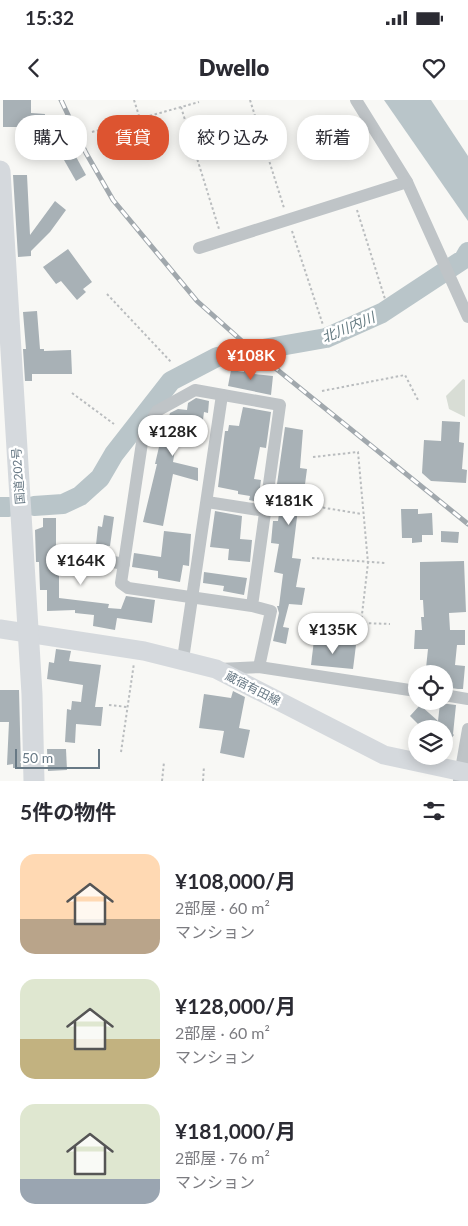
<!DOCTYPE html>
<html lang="ja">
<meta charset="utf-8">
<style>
body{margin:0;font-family:Lato,"Noto Sans JP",sans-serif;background:#f7f7f7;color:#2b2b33;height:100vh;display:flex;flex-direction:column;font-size:19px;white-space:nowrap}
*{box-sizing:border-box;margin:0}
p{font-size:16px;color:#7c7c81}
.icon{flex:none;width:28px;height:28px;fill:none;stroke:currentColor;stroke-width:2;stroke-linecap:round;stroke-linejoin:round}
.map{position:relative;height:681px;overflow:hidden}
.sheet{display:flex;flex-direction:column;background:#fff;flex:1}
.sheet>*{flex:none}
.hud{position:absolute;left:15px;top:15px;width:439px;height:45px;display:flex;gap:10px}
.fabs{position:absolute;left:408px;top:565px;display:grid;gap:10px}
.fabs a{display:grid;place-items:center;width:45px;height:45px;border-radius:50%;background:#fff;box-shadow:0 2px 12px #0003;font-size:25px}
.scale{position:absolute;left:15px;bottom:12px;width:85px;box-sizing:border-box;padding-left:5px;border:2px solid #687985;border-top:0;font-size:14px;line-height:18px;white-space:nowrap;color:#687985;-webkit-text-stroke:4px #fff;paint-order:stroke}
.price{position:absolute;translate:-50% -42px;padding:0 11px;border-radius:18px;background:#fff;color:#222;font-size:16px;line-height:32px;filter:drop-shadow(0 1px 2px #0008)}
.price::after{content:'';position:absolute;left:50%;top:30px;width:15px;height:11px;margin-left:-8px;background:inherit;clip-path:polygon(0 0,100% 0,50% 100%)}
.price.selected{background:#dd5430;color:#fff}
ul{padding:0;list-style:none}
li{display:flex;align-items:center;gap:15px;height:125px;padding:0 20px}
li span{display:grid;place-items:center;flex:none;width:140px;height:100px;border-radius:15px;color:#555}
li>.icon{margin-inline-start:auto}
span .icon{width:60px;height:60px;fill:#fffc;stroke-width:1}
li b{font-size:21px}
h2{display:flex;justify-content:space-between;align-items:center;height:60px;padding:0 20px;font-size:21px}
.pill{padding:0 18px;border-radius:20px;background:#fff;box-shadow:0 2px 12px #0003;font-size:18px;line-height:45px}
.pill.selected{background:#dd5430;color:#fff}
.status{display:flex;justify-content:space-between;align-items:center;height:35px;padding:0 25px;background:#fff;direction:ltr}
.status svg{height:14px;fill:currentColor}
header{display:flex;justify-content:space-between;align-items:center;height:65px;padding:0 20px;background:#fff;font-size:22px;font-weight:800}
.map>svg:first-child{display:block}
.green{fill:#d8ddd5}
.water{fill:#b9c5c9}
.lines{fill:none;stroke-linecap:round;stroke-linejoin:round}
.river{stroke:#b9c5c9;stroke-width:20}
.building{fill:#a8b1b6}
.path{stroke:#babdbf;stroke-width:2;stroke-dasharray:2.5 2.5;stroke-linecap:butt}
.minor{stroke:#bfc4c7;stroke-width:12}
.secondary{stroke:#d5d9dd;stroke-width:19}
.trunk{stroke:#d5d9dd;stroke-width:21}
.rail-casing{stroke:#a1a8ad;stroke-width:5}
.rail{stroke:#fff;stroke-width:3;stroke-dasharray:9;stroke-linecap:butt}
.labels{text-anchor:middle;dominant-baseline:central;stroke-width:5;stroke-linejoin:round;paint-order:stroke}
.street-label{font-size:12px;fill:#687985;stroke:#fff}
.water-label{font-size:14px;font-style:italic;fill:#647a81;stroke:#fff}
</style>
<div class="status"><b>15:32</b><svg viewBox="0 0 49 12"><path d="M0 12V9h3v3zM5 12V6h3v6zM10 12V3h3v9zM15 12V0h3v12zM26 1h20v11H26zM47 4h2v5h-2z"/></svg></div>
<header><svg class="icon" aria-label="back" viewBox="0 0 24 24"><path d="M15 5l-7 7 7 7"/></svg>Dwello<svg class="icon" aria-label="heart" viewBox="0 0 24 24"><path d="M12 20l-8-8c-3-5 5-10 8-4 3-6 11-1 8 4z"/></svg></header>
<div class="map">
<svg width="468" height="681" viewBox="0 0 468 681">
<rect width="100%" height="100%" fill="#f8f8f5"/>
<!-- green -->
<path class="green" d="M463 279 465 280V317L449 309 446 296Z"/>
<!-- water -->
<path class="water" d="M384 0H431L468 56V121Z"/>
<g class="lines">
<!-- river -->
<g class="river">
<path d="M34 406 63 404 80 396 100 378 114 354 171 281 217 257 326 238 382 213 464 159 468 152"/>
<path d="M0 407H9"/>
</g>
</g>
<!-- building -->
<g class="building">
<path d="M3 0H31V13L45 14 44 24H30V27H3Z"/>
<path d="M63 33 86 75 76 81 52 39Z"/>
<path d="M13 75H27L30 135 55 101 66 110 50 132 31 151V156L18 157Z"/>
<path d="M68 149 92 182 83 189 86 192 77 200 61 181 56 184 43 167Z"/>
<path d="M37 211 40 249H44V251L71 250 72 274H32V281H25L23 249H26L23 212Z"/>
<path d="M245 267 255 268 254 274 273 276 271 295 228 286 231 270 244 272Z"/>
<path d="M196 298 209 301 208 313 204 312 201 335 178 332 173 362 198 368V381L173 374 163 426 143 422 157 364H155L162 334 159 333 161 321 163 317 169 316 170 313 178 309 187 310 188 303Z"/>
<path d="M243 307 271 312 266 348 260 347 254 379 261 380 258 402 249 400 250 396 238 394V391L218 387 225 331H228L229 325 239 326Z"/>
<path d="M442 321 460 322 459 342 464 343 462 369 467 370 466 383 431 381 422 373 424 340 441 341Z"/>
<path d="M285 327 303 330 300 368 307 369 304 392H307L305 410 298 409 292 458 301 459 296 487 305 488 302 505 289 504 283 527 289 528 286 544 273 541 279 513 277 506H279L283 474 274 472 279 444 271 443 273 421H278L283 385 277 384Z"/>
<path d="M401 409H418V414L432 413 433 435H422V442L412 443V438H402Z"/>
<path d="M215 411 242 416 240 439 252 440 250 462 228 460 229 449 210 447Z"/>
<path d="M104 415 114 417 110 446 96 445 98 426 102 427Z"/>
<path d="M43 418H56V448H63V465H59V498L109 504 108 508 121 509 126 496 155 500 152 523 117 518 115 530 93 526 94 515 75 513V510L47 511V490H40L39 462H36L35 430 43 427Z"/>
<path d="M164 431 191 434 189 466 183 465 180 482 158 478V471L132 467 134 453 161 457Z"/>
<path d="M441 431 459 432 458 443 441 442Z"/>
<path d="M464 461 466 512 449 513 450 530H465V545H457L455 565 465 566 463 589H458L444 587V574H440V570L426 568 428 549H414L415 530H422L421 517H424L423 500H420V462Z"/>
<path d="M204 472 247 478 244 495 223 491 224 486 203 483Z"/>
<path d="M314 540 356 545 353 569 311 565Z"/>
<path d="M56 549 71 551 69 561 101 565 95 607H103L101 626 76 624 75 643 65 642 67 609 71 610 72 601 81 602 83 585 47 579 49 562 54 563Z"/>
<path d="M0 590H19L21 668H13V664L7 665 9 622H0Z"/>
<path d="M233 591 245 597 239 628 250 630 244 658 220 653 224 631 199 628 204 594 231 598Z"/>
<path d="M440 603 456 605 453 634 454 635 444 647V629H414L418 624 410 616 420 605 438 621Z"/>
<path d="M47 649H66L67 670 48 671Z"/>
</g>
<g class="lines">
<!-- path -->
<g class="path">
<path d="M134 0 140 19"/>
<path d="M250 0 284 108"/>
<path d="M181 7 219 129"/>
<path d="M92 32 199 2"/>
<path d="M357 110 385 199"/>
<path d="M292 131 323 225"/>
<path d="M107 194 172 263"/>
<path d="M322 291 405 275 418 300"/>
<path d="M72 293 114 324"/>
<path d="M313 357 358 352 368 463 361 523 390 524"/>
<path d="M313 406 362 414"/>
<path d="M312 458 386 463"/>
<path d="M109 605 127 607"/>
<path d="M121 652 134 563"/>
<path d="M162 681 164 662"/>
<path d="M203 681 204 666"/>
</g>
<!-- minor -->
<g class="minor">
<path d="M356 0 407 82 468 217"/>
<path d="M199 148 407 82"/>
<path d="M207 402 265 411"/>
<path d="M97 459 124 464"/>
<path d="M252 506 280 305 195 290 157 311 143 336 121 483 128 488 252 506 271 511 259 567"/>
<path d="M183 559 222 295"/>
<path d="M219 569 259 567 416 591"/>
<path d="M444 595 468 599"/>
<path d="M459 681 468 629"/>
</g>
<!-- secondary -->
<path class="secondary" d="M0 529 144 551 216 569 384 655 468 673"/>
<!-- trunk -->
<path class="trunk" d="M0 71 32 594 34 681"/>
<defs>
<path id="rail" d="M61 0 86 53 113 100 197 201 243 242 468 424"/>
</defs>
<!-- rail casing -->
<use href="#rail" class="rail-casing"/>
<!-- rail -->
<use href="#rail" class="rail"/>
</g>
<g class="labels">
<!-- street labels -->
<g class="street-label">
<text transform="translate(18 376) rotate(-94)">国道202号</text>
<text transform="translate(253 588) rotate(27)">蔵宿有田線</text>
</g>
<!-- water labels -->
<g class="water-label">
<text transform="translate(348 227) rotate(-23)">北川内川</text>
</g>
</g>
</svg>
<div class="fabs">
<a><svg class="icon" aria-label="locate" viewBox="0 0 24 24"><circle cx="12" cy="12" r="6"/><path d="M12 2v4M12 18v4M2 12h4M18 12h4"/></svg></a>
<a><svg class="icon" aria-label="layers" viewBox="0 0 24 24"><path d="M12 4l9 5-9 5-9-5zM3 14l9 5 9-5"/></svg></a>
</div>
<div class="scale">50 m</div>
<b class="price selected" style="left:251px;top:281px">¥108K</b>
<b class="price" style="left:173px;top:357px">¥128K</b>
<b class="price" style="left:289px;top:426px">¥181K</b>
<b class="price" style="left:81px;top:486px">¥164K</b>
<b class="price" style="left:333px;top:555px">¥135K</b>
<div class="hud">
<a class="pill">購入</a>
<a class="pill selected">賃貸</a>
<a class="pill">絞り込み</a>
<a class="pill">新着</a>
</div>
</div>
<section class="sheet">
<h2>5件の物件<svg class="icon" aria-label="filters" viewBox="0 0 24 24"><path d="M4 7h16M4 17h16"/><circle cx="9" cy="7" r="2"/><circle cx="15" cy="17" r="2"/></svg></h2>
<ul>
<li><span style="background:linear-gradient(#ffd9b3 65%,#b9a48a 0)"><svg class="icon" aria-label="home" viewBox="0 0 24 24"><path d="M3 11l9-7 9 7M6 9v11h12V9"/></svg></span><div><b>¥108,000/月</b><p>2部屋 · 60 m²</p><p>マンション</p></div></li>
<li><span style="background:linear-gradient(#dfe7d0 60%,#c2b280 0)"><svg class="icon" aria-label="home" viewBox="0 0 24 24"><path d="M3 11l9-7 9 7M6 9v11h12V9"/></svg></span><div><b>¥128,000/月</b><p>2部屋 · 60 m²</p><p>マンション</p></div></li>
<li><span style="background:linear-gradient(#dfe7d0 75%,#9aa5b1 0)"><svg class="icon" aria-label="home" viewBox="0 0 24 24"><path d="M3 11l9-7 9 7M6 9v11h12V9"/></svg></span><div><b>¥181,000/月</b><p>2部屋 · 76 m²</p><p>マンション</p></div></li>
</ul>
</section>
